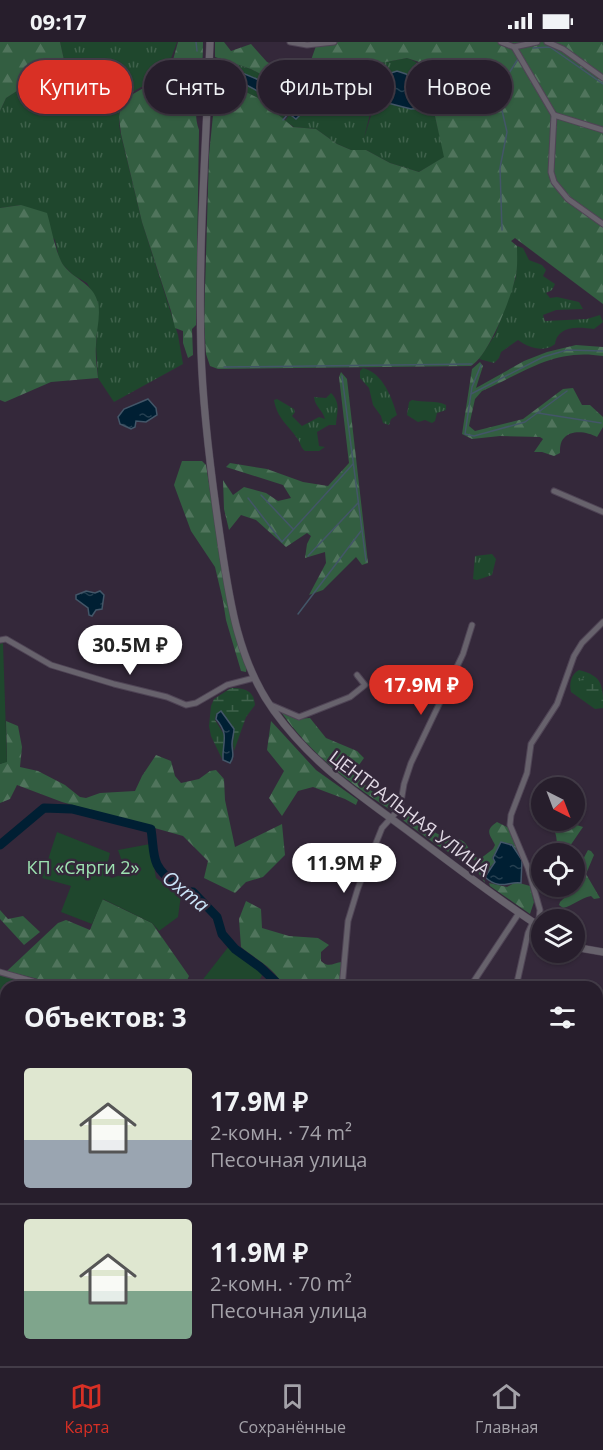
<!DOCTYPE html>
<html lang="ru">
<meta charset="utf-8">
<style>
body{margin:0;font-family:"Open Sans",sans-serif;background:#332b38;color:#f1f3f6;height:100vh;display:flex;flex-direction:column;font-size:22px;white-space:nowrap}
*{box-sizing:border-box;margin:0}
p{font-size:20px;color:#a4a2a9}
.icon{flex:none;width:33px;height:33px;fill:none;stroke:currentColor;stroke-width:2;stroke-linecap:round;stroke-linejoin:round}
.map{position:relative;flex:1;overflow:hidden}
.panel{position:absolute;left:0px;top:939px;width:603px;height:386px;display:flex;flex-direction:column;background:#271e2c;border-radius:18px 18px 0 0;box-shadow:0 2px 4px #0004,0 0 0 2px #433c48}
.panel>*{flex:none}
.hud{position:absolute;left:18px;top:18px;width:567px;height:54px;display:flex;gap:12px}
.needle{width:39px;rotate:138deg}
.buttons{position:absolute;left:531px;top:735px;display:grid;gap:12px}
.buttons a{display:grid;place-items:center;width:54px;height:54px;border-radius:50%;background:#271e2c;box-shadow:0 2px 4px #0004,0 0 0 2px #433c48;font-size:30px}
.price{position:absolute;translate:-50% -51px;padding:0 14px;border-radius:21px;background:#fff;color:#222;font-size:20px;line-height:39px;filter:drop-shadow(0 2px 3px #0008)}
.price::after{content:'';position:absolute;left:50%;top:36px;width:18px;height:14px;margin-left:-9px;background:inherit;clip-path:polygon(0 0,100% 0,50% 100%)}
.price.selected{background:#d93025;color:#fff}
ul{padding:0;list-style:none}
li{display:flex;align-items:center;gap:18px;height:150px;padding:0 24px}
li+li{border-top:2px solid #433c48}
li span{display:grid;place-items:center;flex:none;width:168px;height:120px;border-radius:6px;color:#555}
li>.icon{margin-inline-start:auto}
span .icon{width:72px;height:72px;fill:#fffc;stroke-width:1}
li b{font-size:26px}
h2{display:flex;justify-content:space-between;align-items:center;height:72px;padding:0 24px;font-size:26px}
.pill{padding:0 21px;border-radius:27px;background:#271e2c;box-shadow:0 2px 4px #0004,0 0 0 2px #433c48;font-size:21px;line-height:54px}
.pill.selected{background:#d93025;color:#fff}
.status{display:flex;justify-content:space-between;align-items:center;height:42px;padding:0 30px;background:#271e2c;direction:ltr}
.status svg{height:16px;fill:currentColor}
.dock{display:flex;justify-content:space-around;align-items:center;height:84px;border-top:2px solid #433c48;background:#271e2c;font-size:16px;color:#a4a2a9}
.dock a{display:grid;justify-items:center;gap:3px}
.dock .selected{color:#d93025}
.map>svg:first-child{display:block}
.grass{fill:url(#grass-tufts)}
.forest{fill:url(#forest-firs)}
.wetland{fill:url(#wetland-marsh)}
.garden{fill:#1f472d}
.water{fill:url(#water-ripples);stroke:#435668;stroke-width:1.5}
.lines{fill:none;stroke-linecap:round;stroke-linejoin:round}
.stream{stroke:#435668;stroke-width:1.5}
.river{stroke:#001f33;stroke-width:9}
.minor-casing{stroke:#4f4455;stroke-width:7}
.tertiary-casing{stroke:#4f4455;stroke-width:8}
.minor{stroke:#67626c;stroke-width:5}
.tertiary{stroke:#67626c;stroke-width:7}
.labels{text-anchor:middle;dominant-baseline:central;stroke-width:5;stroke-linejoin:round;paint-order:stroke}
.street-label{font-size:18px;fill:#dfd7e3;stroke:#34283a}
.park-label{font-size:18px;fill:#9de2b1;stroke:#34283a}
.water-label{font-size:20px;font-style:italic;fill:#cbe5f9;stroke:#34283a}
</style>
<div class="status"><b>09:17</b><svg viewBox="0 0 49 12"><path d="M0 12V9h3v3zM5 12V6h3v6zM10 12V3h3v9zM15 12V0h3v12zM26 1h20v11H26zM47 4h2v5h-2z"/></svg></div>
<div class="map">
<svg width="603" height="1324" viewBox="0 0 603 1324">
<defs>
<pattern id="grass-tufts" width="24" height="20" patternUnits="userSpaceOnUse" patternTransform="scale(1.5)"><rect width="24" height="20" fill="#1f472d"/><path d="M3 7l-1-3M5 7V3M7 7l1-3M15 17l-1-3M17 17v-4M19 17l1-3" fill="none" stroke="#3f614b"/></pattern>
<pattern id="forest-firs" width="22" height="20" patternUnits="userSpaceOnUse" patternTransform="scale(1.5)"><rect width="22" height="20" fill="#335e41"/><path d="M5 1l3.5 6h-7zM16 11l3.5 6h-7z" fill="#50745c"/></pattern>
<pattern id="wetland-marsh" width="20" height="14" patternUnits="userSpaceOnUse" patternTransform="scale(1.5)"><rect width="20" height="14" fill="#1f472d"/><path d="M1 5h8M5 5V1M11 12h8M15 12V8" fill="none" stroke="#3f614b"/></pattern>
<pattern id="water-ripples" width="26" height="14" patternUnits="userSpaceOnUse" patternTransform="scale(1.5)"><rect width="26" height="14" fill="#001f33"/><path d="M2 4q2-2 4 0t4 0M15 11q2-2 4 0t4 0" fill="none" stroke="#253f50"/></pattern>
</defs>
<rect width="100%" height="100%" fill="#34283a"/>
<!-- grass -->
<g class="grass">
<path d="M60 0H177L170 19 173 34C156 38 127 47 121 65 118 72 119 81 120 89L142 180 178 293 183 322 114 360 98 336 96 305 98 261 87 241 73 233 63 223 59 216 55 198 21 163 0 166V69L6 56 23 45 22 31 35 33 64 18Z"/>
<path d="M407 16C428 24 440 38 440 61L429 62C424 45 403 39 388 31L366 40 325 50 310 57 299 60 286 55 259 38 221 22 224 18 251 27 283 44 300 46 370 23Z"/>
<path d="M218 28 265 53 287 71 282 77 258 56 238 46 220 32 211 35Z"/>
<path d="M384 60 426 66 429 63H440L435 74 445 115 419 130 390 121 366 108H351L337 102 316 87 294 85 285 79 289 73 296 77 301 72C325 72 351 75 372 64L364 96 374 64Z"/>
<path d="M517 204 523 206 529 218 542 223 546 228 543 234 555 242 552 248 546 251 550 256 557 255 579 260 583 267 556 268 543 273 545 279 587 277 600 273 603 280 594 287C579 285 558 283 555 302 544 311 529 306 518 298L501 310 499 316 494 321 479 317 495 293 516 235Z"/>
<path d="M363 326C383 331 392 356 397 373L391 377 389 383 383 381 381 374 373 363 369 346 360 336V329Z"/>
<path d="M331 351C341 361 337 370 336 383H329L317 390 319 404 325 405 319 409H305C300 405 301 401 297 396 288 383 277 376 274 358L277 357 294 367 295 370 292 374 302 384 319 375 325 377C323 368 315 365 314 355L326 356Z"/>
<path d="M412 358C423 361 437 358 446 363V368L437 371 435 379 432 381 425 378 418 380 407 373 409 360Z"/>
<path d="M492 512 496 517 492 533 477 538 473 537 475 514Z"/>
<path d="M579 628C603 634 603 644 603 666L595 667 571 650C569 642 571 632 579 628Z"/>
</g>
<!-- forest -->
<g class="forest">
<path d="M0 0H60L64 18C50 36 44 34 22 31L23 45 6 56 0 69Z"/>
<path d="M178 0H203C203 15 202 30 200 44 198 60 193 72 199 88L196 283 192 287 193 313 188 316 183 301V289L175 286 171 269 142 180 121 92 119 75 121 63 126 56 154 40 157 55H165L167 51 160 38C171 35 184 39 193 31 184 27 178 27 173 18Z"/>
<path d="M215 0H224L231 9 251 2 267 20 285 28 310 21 316 4 313 0H603V262L515 196 511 199 517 204C517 215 518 227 515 237 510 258 489 313 471 324L218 327 210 324 206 312 204 280 209 113 213 73 218 65 213 53 211 35 219 32 238 46 258 56 293 85 316 87 337 102 351 108H366L390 121 419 130 444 115 435 74 440 63 454 62 440 61V52L434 34 419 20 407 16 370 23 300 46 283 44 251 27 215 15Z"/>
<path d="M21 163 47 171C51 184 56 214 64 224 75 238 93 241 98 261 101 274 96 289 96 303 95 314 97 325 98 336L51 340 5 360 0 358V166Z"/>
<path d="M576 303 603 305V314C554 306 525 330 482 349L475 357 469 384 475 389 523 377 563 347 573 346 582 363H590L603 375V385L597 395C588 390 572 387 564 396 560 400 560 406 560 411L554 414 542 410H534L543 397 540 395 500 394 472 397 462 392 472 327 480 320 483 324 476 346 524 319 547 310Z"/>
<path d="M341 330 347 337 368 521 362 523 356 515 323 548 309 553 326 521 325 510 305 516 307 502 311 494 307 491 286 505 256 478 241 473 229 488 224 467 223 438 233 453 244 445 266 451 278 459 291 456 283 443 226 425 230 421 267 427 303 440 328 444 349 421 339 335Z"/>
<path d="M182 419H202L206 423 225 541 247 625 246 630 241 629 226 578 223 559 215 525 191 489 174 443Z"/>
<path d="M281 670 296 677 310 676 326 696 357 709 364 716 354 730 370 748 399 765 392 769C348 740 313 714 281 670Z"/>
<path d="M6 679 18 684 22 705 20 725 38 729 65 743 80 755 86 756 100 751 135 749 142 734 156 713 171 719 175 734 181 741 199 737 210 729 216 728 224 737 225 758 235 805 282 782 285 813 263 835 246 840 235 851 204 836 208 819 183 794 62 760 17 743 10 757 0 761V722L7 719Z"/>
<path d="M271 679 316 728 358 758 356 763 345 757 313 745 298 749 282 774 269 756 284 729 267 708Z"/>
<path d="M403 769C413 775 436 793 445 795 455 798 463 794 469 807L467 811 480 817 493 807 495 803C490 792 484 789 497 780L509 786 522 816 512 802 501 800 492 816 495 820 490 825V829L483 833 485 841 479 832 476 819 468 816 462 818 438 804 404 779 402 776Z"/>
<path d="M554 779H564L583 785 570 804 569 811H556C557 803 558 792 552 785Z"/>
<path d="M588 808 591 809 594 813 586 832 600 856 594 857 591 854C580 856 573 864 563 866L559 863 560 860C568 852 574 849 575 837L579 836V833L575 831V824L580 823Z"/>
<path d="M516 840 530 844 534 860 530 872 490 844 489 841 507 845Z"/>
<path d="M102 857 152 881 189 934 184 945H60L49 940 7 929 58 881 66 878 90 888Z"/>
<path d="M246 859 261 867 262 886 289 894 318 896 329 903 321 910V919C329 927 334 920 342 920L340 945H283C277 927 255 917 241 905L239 877Z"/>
<path d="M0 868 8 877 23 874 40 890 24 903 0 877Z"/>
<path d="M0 1029H6V1148L1 1161 4 1187 0 1190Z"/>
</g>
<!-- wetland -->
<g class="wetland">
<path d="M586 634C598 638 603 647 603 659L598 662 584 655 576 647 578 640Z"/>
<path d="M231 646C244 646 254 648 255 663L246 675 234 709 233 702 234 687 221 669 216 672 215 678 225 694 222 717 211 694 209 684 211 664 214 657Z"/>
</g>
<!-- garden -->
<g class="garden">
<path d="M3 601 7 720 0 722V602Z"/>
<path d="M57 790 110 811 105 832 112 836 126 831 118 808 150 802 156 836 181 853 178 875 159 889 152 881 103 857 92 882 61 870 71 844 42 836Z"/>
<path d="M229 904 263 931 256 945H197Z"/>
<path d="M0 930 49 941 57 945H6V1023L0 1022Z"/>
<path d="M603 1076V1196L597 1202V1079Z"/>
<path d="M6 1244V1318H218L234 1322 235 1324H0V1249Z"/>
</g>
<!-- water -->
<g class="water">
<path d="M221 22 259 38 286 55 299 60 310 57 325 50 348 45 397 29 406 32 415 40 427 55 429 62 426 66 411 67 384 60 362 69 341 72H301L296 77 265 53 218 28Z"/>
<path d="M148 357 156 366 157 373 146 380 136 379 135 385 131 387 120 382 118 375 124 367Z"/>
<path d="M86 549 95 551 100 549 104 553 102 567 96 568 92 574 89 573 88 566 76 557V553Z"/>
<path d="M221 669 234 687C234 692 232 697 232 702 232 710 235 714 230 721L223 718C222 700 230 693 216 677L217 672Z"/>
<path d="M501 800 512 803 522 818 521 841C508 839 500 849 485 835L495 820 493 816Z"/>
</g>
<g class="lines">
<!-- stream -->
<g class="stream">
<path d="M196 0 197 9"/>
<path d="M533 6 550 5 603 42"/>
<path d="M427 62 502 60"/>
<path d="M283 78 288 72"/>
<path d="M502 188 500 126 507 90 501 64 504 39 518 17"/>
<path d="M481 323 472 345 465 392 474 394 525 380 567 349"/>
<path d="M224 325 472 322"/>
<path d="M342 334 366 519"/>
<path d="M471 352 543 315 567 308 603 309"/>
<path d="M538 371 601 381"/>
<path d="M261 453 293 487"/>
<path d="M248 456 282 500 353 422"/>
<path d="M308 514 358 461"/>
<path d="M298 572 361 489"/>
</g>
<!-- river -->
<g class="river">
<path d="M0 803 44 766 72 767 151 787C155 814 150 824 176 842 182 846 186 850 193 850L217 875 222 892 235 907 260 925 277 941 278 945"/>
<path d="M491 1318 498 1324"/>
</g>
<defs>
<g id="minor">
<path d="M290 0 307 3 334 0"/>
<path d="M501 0 514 5 554 73 551 130 554 140 568 157 603 182"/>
<path d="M547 0 563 7 603 36"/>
<path d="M514 5 537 0"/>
<path d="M554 73 603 88"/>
<path d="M554 449 603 470"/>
<path d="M0 598 6 597 51 623 114 642 167 655 186 663 196 661 227 643 254 636"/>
<path d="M271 663 299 675 350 655 365 643 357 633"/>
<path d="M535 882 539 877 540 868 528 826 510 783 511 773 527 731 531 702 557 662 574 614 582 601 603 580"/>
<path d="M0 930 53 945"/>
<path d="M342 945 348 879 358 846 382 786 400 766 404 742 411 721 463 612 472 583"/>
<path d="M470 945 519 871"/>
<path d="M516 945 528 891 533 880"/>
<path d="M597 1015 603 1011"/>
<path d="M597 1055 603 1052"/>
<path d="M597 1111 603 1109"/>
<path d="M597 1132 603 1138"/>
<path d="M597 1195 600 1198"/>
<path d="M2 1290 6 1287"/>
<path d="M127 1318 132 1324"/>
<path d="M309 1318V1324"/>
<path d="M426 1318 428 1324"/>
<path d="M74 1324 81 1318"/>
<path d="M205 1324 207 1318"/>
</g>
<g id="tertiary">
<path d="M210 0C206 103 198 206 201 309 203 371 211 433 220 494 229 555 237 618 274 669 313 723 360 753 412 792 455 824 497 857 542 886"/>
<path d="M574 905 603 910"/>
</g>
</defs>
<!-- minor casing -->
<use href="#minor" class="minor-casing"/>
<!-- tertiary casing -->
<use href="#tertiary" class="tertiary-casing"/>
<!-- minor -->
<use href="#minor" class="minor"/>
<!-- tertiary -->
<use href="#tertiary" class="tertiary"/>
</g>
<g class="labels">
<!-- street labels -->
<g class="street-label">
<text transform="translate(410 771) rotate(37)">ЦЕНТРАЛЬНАЯ УЛИЦА</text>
</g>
<!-- park labels -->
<g class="park-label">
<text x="83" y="825">КП «Сярги 2»</text>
</g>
<!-- water labels -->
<g class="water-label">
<text transform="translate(186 849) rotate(39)">Охта</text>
</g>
</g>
</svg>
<div class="buttons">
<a><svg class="needle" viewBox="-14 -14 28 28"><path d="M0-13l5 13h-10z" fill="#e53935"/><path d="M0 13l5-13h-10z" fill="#a4a2a9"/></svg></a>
<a><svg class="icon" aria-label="locate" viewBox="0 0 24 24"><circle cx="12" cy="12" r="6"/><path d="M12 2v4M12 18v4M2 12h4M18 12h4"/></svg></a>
<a><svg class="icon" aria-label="layers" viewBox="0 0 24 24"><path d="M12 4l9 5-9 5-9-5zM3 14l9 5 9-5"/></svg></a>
</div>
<b class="price" style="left:130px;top:634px">30.5M ₽</b>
<b class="price selected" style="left:421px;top:674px">17.9M ₽</b>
<b class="price" style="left:344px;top:852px">11.9M ₽</b>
<div class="hud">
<a class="pill selected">Купить</a>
<a class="pill">Снять</a>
<a class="pill">Фильтры</a>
<a class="pill">Новое</a>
</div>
<section class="panel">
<h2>Объектов: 3<svg class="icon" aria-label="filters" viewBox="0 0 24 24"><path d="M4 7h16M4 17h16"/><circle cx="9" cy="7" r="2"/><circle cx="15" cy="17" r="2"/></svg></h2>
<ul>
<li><span style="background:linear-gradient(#dfe7d0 60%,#9aa5b1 0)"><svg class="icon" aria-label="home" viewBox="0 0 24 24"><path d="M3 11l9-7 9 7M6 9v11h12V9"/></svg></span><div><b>17.9M ₽</b><p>2-комн. · 74 m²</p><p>Песочная улица</p></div></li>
<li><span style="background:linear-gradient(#dfe7d0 60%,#7fa58c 0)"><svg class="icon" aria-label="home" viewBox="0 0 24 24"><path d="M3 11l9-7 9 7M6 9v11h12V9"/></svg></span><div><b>11.9M ₽</b><p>2-комн. · 70 m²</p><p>Песочная улица</p></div></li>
</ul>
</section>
</div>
<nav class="dock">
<a class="selected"><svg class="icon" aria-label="map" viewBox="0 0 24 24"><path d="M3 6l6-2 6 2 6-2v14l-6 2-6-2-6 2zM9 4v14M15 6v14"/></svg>Карта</a>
<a><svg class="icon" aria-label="saved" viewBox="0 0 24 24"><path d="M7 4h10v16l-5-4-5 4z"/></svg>Сохранённые</a>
<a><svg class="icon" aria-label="home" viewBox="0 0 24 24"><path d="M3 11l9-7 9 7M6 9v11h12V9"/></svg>Главная</a>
</nav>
